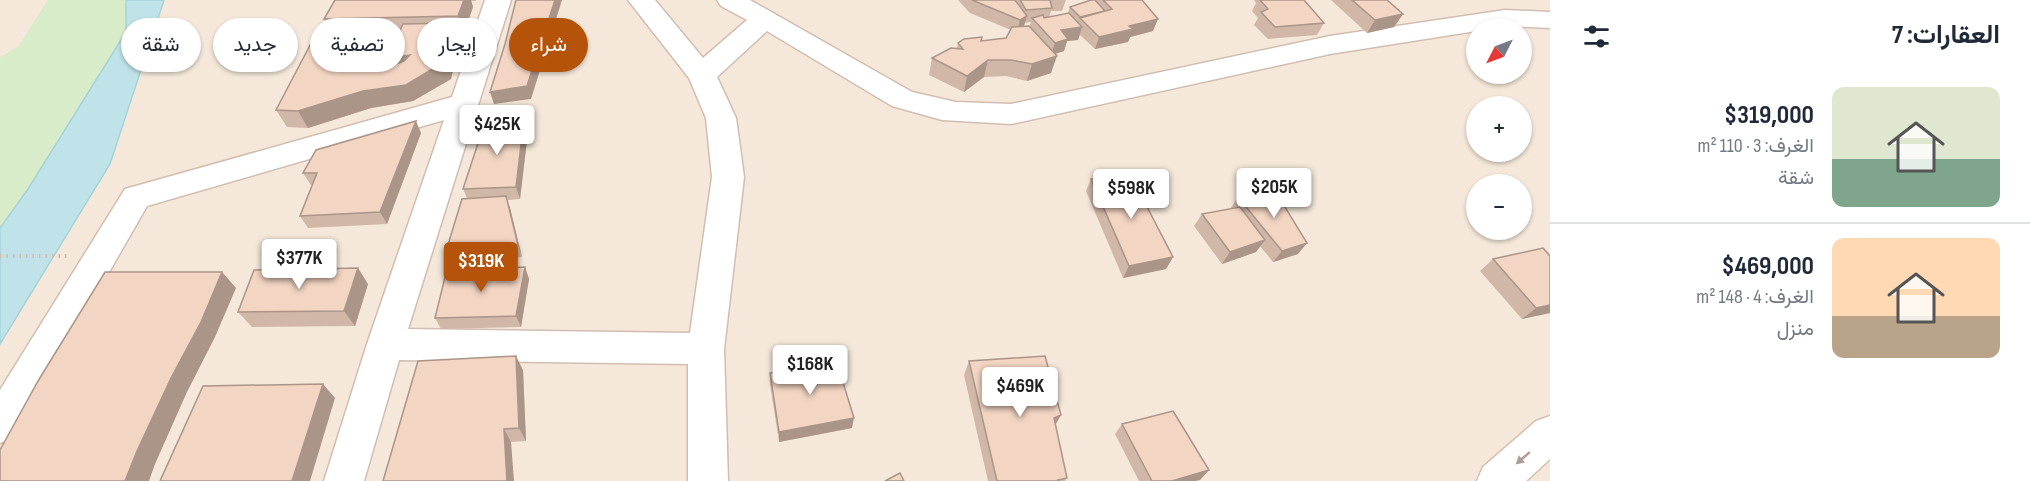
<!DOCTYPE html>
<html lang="ar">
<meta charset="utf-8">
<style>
body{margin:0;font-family:"Sofia Sans Condensed",Vazirmatn,sans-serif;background:#f6f6f7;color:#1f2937;direction:rtl;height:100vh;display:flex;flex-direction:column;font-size:22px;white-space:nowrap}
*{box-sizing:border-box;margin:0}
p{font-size:20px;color:#747a83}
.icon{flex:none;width:33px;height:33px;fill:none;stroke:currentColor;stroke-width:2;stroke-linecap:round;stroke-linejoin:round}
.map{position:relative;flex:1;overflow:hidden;direction:ltr}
.sheet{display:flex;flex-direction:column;background:#fff;width:480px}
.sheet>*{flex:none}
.guide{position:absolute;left:18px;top:18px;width:570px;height:54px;direction:rtl;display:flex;gap:12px}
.needle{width:39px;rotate:228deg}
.fabs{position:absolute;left:1466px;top:18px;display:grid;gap:12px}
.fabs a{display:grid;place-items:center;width:66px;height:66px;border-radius:50%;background:#fff;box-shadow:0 2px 4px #0004;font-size:30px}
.price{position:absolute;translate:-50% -51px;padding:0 14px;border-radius:6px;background:#fff;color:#222;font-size:20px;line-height:39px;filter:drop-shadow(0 2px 3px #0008)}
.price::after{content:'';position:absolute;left:50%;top:36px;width:18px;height:14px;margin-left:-9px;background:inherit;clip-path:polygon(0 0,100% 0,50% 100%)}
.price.active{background:#b45309;color:#fff}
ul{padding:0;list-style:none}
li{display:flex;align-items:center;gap:18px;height:150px;padding:0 30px}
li+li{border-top:2px solid #e0e1e3}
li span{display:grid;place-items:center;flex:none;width:168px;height:120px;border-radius:12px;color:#555}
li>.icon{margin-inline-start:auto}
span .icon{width:72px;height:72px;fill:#fffc;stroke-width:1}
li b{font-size:26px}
h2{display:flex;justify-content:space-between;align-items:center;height:72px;padding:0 30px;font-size:26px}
.tag{padding:0 21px;border-radius:27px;background:#fff;box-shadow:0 2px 4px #0004;font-size:21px;line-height:54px}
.tag.active{background:#b45309;color:#fff}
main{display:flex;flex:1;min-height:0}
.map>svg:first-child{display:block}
.residential{fill:#f5e8da;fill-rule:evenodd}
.green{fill:#d8ecc9}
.water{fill:#bfe3e8;stroke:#a5d3da;stroke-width:1.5}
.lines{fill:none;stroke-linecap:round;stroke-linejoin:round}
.street-casing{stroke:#d1beb0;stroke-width:3}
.secondary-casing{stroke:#d6c0b0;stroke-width:3}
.path{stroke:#d9b8a5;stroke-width:4;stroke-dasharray:1.5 5;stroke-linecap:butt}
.street{fill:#fff;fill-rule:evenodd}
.secondary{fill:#fff;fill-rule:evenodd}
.wall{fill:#d1b7a8;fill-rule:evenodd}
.shaded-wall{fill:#aa9588}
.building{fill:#f3d5c3;stroke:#aa9588;stroke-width:1.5;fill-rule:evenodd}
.oneway{fill:#af9d94}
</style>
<main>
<section class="sheet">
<h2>العقارات: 7<svg class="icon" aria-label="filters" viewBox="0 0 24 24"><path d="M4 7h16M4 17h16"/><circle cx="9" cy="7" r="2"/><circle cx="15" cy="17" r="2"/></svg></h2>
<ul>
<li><span style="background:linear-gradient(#dfe7d0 60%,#7fa58c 0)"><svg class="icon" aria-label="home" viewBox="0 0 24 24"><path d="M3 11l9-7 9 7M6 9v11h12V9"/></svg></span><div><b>$319,000</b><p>الغرف: 3 · 110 m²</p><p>شقة</p></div></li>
<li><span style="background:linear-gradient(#ffd9b3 65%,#b9a48a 0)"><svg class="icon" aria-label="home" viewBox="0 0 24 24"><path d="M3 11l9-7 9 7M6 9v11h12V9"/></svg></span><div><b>$469,000</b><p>الغرف: 4 · 148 m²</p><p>منزل</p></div></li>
</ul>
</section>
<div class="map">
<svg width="1550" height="481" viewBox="0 0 1550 481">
<rect width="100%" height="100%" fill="#fdf6ec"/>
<!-- residential -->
<path class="residential" d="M0 0H1550V481H0ZM1476 28H1521V74H1476ZM1476 106H1521V152H1476ZM1476 184H1521V230H1476Z"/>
<!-- green -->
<path class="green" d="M48 0H126V32L28 189 0 227V57L18 47Z"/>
<!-- water -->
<path class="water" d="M126 0H164L110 164 0 344V228L28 189 126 32Z"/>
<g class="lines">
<defs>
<path id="street" d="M485 0H511L408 329 690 333 712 177 706 118 689 78 628 0H655L703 58 747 20 721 6 717 0H750L912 92 956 102 1011 104 1330 36 1505 10 1550 12V28L1505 26 1476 28V31L1330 54 1011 124 942 120 892 106 767 31 717 77 736 118 744 177 724 349 728 481H688V364L399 360 364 481H324L367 344 444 120 147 206 14 438 0 443V390L125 189 452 97Z"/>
<path id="secondary" d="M1550 416V459L1526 481H1477L1483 467 1536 421Z"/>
</defs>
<!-- street casing -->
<use href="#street" class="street-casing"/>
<!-- secondary casing -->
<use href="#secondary" class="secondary-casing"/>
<!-- path -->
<path class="path" d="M0 256H67"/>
<!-- street -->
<use href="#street" class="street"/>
<!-- secondary -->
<use href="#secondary" class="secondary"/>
</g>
<!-- wall -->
<g class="wall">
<path d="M335 0H476V1H471L473 7 464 33H458L460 40 451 79 413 101 371 108 308 128 287 127 276 110 329 30 324 19ZM390 35H398L395 41 393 42Z"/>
<path d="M958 0H1066L1062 11H1051L1049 17 1068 13 1070 7 1091 0H1142L1153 31 1130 37 1128 42 1095 49 1080 35 1078 40 1067 41 1064 51 1055 54 1051 73 1027 81 1006 76 984 77 964 92 929 75 932 58 957 48 958 43 981 41 1006 38 1011 30 970 13ZM1031 22 1029 27 1024 26 1025 23Z"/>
<path d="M1254 0H1304L1324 23 1317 35 1268 39 1254 25 1258 18 1252 11 1256 3Z"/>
<path d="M1331 0H1387L1403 14 1394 27 1367 33Z"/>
<path d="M528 132 520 199 507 200 510 208 522 257 452 262 446 251 467 198 463 189Z"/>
<path d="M421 133 387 224 308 228 300 216 312 185H311L303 173Z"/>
<path d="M1091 179 1173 257 1166 269 1123 278 1086 191Z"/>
<path d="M1238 197 1298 254 1273 262 1260 246 1256 252 1222 264 1194 226 1202 214 1230 209Z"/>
<path d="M1493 259 1550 313 1522 319 1480 271Z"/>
<path d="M525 267 529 279 521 327 441 329 435 318Z"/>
<path d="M368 284 355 326 252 327 238 312Z"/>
<path d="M418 361 523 370 526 441 511 442Z"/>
<path d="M969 361 1055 424 1067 478 1065 481H988L964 375Z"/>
<path d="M770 373 852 428 779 442 770 384Z"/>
<path d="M1122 424 1209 470 1200 480 1195 481H1139L1115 434Z"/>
</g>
<!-- shaded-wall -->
<g class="shaded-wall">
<path d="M464 0H471L473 7 464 33 458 16Z"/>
<path d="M555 0H562L531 99 494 104 490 92Z"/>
<path d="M1403 14 1394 27 1367 33 1375 20Z"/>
<path d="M1027 16 1023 28 1017 32 1020 20Z"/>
<path d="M1158 19 1153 31 1130 37 1128 42 1095 49 1099 37 1129 26Z"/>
<path d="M454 23 460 40 451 79 413 101 371 108 308 128 298 111 444 62Z"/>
<path d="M1082 27 1078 40 1067 41 1064 51 1051 55 1055 43 1061 30Z"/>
<path d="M387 30 395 47 410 55 381 84 373 67Z"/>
<path d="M1057 56 1051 73 1027 81 1032 64Z"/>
<path d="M988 60 984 77 964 92 967 76Z"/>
<path d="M524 119 528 132 520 199 516 187Z"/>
<path d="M416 121 421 133 387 224 380 212Z"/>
<path d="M506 196 510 208 522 257 518 245Z"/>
<path d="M1265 240 1256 252 1222 264 1230 252Z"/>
<path d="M1307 243 1298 254 1273 262 1282 251Z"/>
<path d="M1173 257 1166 269 1123 278 1129 266Z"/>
<path d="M525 267 529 279 521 327 516 316Z"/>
<path d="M358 268 368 284 355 326 344 311Z"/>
<path d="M222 272 236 288 215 337 187 392 155 464 149 481H125L137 451 171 378Z"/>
<path d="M1550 305V313L1522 319 1536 308Z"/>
<path d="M516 356 523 370 526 441 519 428Z"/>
<path d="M323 384 335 398 310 481H292Z"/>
<path d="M1061 415 1053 429 1054 418Z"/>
<path d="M854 418 852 428 779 442V432Z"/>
<path d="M504 429 511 442 514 481H507Z"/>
<path d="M1209 470 1200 480 1195 481H1172Z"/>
</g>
<!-- building -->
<g class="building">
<path d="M335 0H464L458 16 324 19Z"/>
<path d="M516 0H555L527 86 490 92 505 44Z"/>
<path d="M972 0H1015L1027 16 1020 20Z"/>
<path d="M1020 0H1050L1052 8 1026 10Z"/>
<path d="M1091 0H1095L1105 11 1080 17 1070 7Z"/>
<path d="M1103 0H1142L1158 19 1129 26 1133 29 1099 37 1080 18 1112 9Z"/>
<path d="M1260 0H1304L1324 23 1275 27 1261 12 1268 9Z"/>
<path d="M1352 0H1387L1403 14 1375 20Z"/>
<path d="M1069 13 1082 27 1061 30 1068 39 1055 43 1032 18 1043 15 1044 18Z"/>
<path d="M454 23 444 62 406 85 363 91 298 111 276 110 318 30H387L381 45 395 41 403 24ZM410 55 404 61 391 66 373 67 375 60Z"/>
<path d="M1029 26 1057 56 1032 64 1011 60H988L967 76 932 58 951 48 963 49 958 43 964 39 982 37 981 41 1006 38 1012 27Z"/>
<path d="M524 119 516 187 463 189 485 122Z"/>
<path d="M416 121 380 212 300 216 317 173H303L316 150Z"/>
<path d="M1130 174 1173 257 1129 266 1091 179Z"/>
<path d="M1274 189 1307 243 1282 251 1238 197Z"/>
<path d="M506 196 518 245 446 251 462 199Z"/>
<path d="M1240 207 1265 240 1230 252 1202 214Z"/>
<path d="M1543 248 1550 256V305L1536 308 1493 259Z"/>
<path d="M525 267 516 316 435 318 447 269Z"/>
<path d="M358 268 344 311 238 312 254 270Z"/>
<path d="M105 272H222L201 322 171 378 137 451 125 481H0V450L38 381Z"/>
<path d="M516 356 519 428 504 429 507 481H383L418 361Z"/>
<path d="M1045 356 1061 415 1054 418 1067 478 1058 480 1059 481H997L969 361Z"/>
<path d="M836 360 854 418 779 432 770 373Z"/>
<path d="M323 384 292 481H160L203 386Z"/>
<path d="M1173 411 1209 470 1172 481H1152L1122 424Z"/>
<path d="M900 473 904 481H885Z"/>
</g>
<!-- one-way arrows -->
<defs><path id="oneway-solid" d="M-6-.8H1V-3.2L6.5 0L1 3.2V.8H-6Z" transform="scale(1.5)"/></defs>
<use class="oneway" href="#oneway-solid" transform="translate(1523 458) rotate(139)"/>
</svg>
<div class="fabs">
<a><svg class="needle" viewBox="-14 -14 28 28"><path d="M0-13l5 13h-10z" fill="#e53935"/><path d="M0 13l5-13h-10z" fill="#747a83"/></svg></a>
<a>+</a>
<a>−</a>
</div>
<b class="price" style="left:497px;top:156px">$425K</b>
<b class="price" style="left:1274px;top:219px">$205K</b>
<b class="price" style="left:1131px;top:220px">$598K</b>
<b class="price" style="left:299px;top:290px">$377K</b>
<b class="price active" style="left:481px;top:293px">$319K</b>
<b class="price" style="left:810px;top:396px">$168K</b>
<b class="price" style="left:1020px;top:418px">$469K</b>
<div class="guide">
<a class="tag active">شراء</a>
<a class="tag">إيجار</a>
<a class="tag">تصفية</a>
<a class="tag">جديد</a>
<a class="tag">شقة</a>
</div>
</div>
</main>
